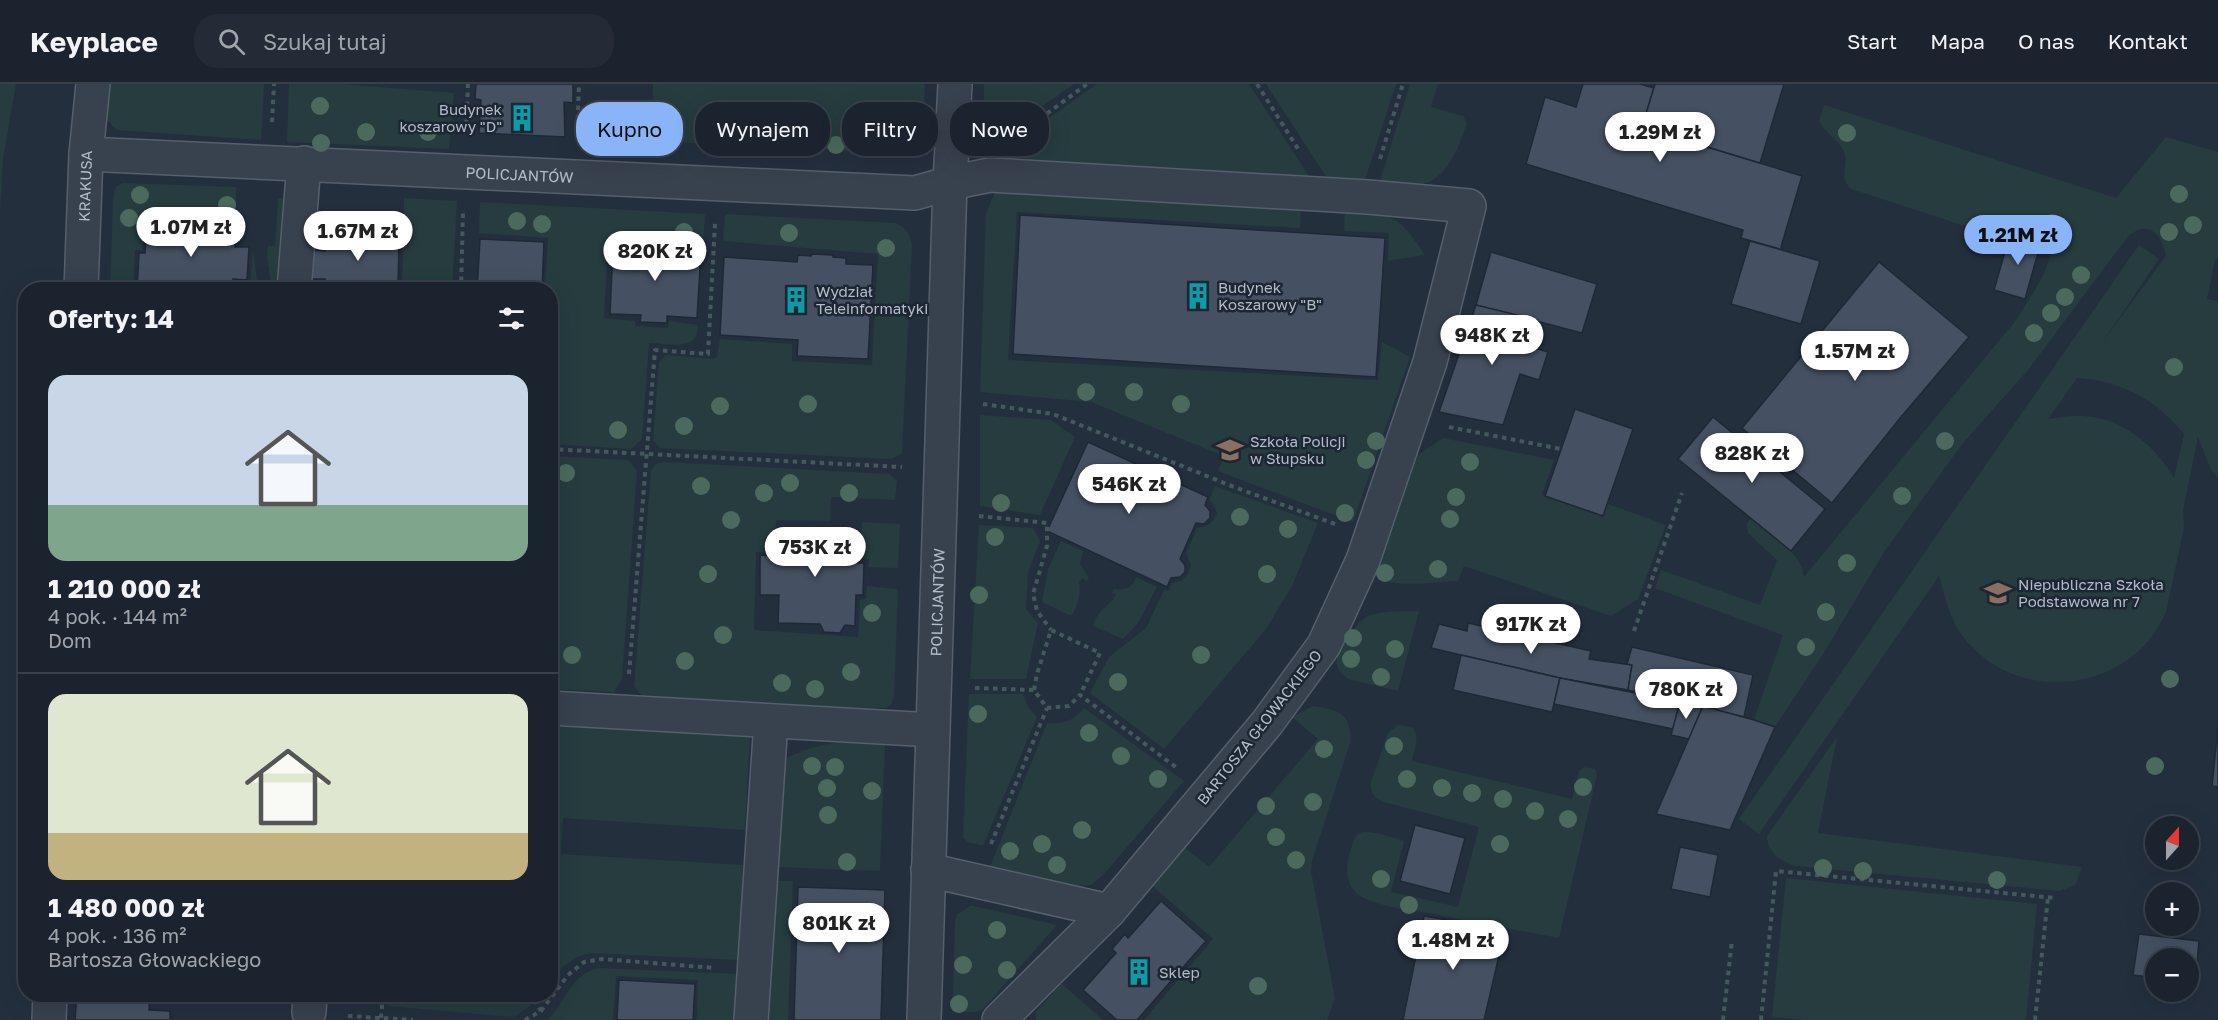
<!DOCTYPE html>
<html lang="pl">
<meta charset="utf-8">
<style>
body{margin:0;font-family:"Golos Text",sans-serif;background:#242b36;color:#f1f3f6;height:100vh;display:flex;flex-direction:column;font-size:22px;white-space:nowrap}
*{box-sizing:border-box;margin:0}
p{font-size:20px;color:#a0a4aa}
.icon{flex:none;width:33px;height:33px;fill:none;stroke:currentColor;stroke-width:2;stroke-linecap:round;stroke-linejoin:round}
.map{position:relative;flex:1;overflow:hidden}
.panel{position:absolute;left:18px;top:198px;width:540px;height:720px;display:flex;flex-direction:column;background:#1b232e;border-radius:24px;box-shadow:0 6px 24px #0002,0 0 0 2px #39404a}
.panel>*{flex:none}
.guide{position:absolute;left:576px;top:18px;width:570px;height:54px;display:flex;gap:12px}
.needle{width:39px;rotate:21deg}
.buttons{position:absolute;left:2145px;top:732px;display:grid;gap:12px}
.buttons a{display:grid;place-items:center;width:54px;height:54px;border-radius:50%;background:#1b232e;box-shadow:0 6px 24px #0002,0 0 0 2px #39404a;font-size:30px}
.price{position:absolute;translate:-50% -51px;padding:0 14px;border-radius:21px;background:#fff;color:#222;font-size:20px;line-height:39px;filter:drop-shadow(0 2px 3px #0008)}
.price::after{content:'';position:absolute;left:50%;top:36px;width:18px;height:14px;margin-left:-9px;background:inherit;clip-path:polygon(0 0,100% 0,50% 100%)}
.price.active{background:#8ab4f8;color:#111}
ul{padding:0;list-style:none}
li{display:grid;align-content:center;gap:12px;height:318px;padding:0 30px}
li+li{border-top:2px solid #39404a}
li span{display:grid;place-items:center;height:186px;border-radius:18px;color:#555}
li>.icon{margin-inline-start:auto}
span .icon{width:108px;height:108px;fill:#fffc;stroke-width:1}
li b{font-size:26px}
h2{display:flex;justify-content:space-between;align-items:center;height:72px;padding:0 30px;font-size:26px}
.pill{padding:0 21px;border-radius:24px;background:#1b232e;box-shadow:0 6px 24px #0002,0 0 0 2px #39404a;font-size:21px;line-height:54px}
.pill.active{background:#8ab4f8;color:#111}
header{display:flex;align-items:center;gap:36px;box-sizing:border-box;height:84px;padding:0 30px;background:#1b232e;border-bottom:2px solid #39404a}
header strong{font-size:28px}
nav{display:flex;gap:33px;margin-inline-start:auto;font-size:21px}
.search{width:420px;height:54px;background:#242b36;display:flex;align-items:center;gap:15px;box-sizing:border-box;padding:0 21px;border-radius:24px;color:#a0a4aa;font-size:22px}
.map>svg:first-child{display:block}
.green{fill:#263c3f;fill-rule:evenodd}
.building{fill:#455162;stroke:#1f2835;stroke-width:1.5}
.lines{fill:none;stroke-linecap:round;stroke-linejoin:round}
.minor-casing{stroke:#565f6c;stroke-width:36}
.path{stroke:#44595c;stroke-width:4;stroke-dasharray:4.5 4.5;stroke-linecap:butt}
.minor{stroke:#38414e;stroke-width:33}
.tree{fill:#4b6a5d}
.labels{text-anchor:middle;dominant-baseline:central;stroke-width:5;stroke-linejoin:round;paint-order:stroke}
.poi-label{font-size:15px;fill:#b4bcc9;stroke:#1d2633;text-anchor:start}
.street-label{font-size:15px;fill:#b4bcc9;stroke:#1d2633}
</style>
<header>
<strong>Keyplace</strong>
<div class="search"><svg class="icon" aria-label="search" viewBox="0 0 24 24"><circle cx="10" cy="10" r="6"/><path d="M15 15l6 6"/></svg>Szukaj tutaj</div>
<nav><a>Start</a><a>Mapa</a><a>O nas</a><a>Kontakt</a></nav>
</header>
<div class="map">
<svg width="2218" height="936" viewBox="0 0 2218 936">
<rect width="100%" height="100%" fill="#242f3e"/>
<!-- green -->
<g class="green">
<path d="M0 0H16L3 75 0 128Z"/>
<path d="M107 0H264L261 56 117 46C100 32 105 20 107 0Z"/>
<path d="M289 0H342L454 9 449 65 287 58Z"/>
<path d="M653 0H925L922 57 920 64 907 70 652 57Z"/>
<path d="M984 0H1074L994 56H983Z"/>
<path d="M1097 0H1249L1310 94 1000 75V69Z"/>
<path d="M1266 0H1396L1364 99 1329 97Z"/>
<path d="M1410 0H1438L1431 23 1463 32 1467 39C1457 66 1449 95 1417 102 1406 104 1391 100 1379 100Z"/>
<path d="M588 19 630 21 628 58 586 55Z"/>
<path d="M1824 21 2116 114 2166 53 2218 68V175H2215L2207 215 2218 217V394L2211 386 2198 353 2183 427 2184 444 2166 528C2132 608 2020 623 1965 555 1949 535 1946 515 1939 492L1759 750 1739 735 2139 161 2159 175 2102 259 2166 172C2164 160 2157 143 2142 145 2138 145 2133 149 2129 151L2028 286 1963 359 1884 468 1825 567 1775 643 1754 636 1783 551 1655 504 1661 486 1760 521 1777 476 1748 449 1746 442 1750 435 1753 436C1772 452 1801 468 1804 493L2017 235C2026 218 2053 184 2050 164 2047 139 1987 146 1970 143 1958 141 1946 135 1935 132 1907 123 1879 114 1851 105 1837 92 1850 82 1844 68 1839 55 1825 49 1819 37ZM2077 294C2121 297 2156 315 2184 350L2174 394C2155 361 2121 333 2081 332 2070 331 2059 334 2048 335Z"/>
<path d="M123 99 236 103V136L145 130 142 166H135L133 205H110L113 117C114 108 114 102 123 99Z"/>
<path d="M996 105 1301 123 1300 144 1017 128 1008 276 1378 296 1382 258 1410 273 1353 438 1218 387 1224 372 1091 318 980 308 986 130Z"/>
<path d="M278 114H283L277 205H271L267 169 268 162H275Z"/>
<path d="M404 114 457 117 452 205H402Z"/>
<path d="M480 118 705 130 703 161 608 155 604 234 635 237 636 242 668 244 669 237 698 241C699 269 666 259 649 259L642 355 631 365 551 360 550 206 545 205 548 154 479 149Z"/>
<path d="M1345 126C1393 131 1397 129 1425 171L1388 177 1389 149 1344 147Z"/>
<path d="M725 130 895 139C906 143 910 150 912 161L902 369 892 375 660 364 653 356 659 278 666 271 713 275 717 273 720 255 792 260V277L872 281 878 170 723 157Z"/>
<path d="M253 165 258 205H237V199L250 200Z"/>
<path d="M980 331 1051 336 1075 353 1040 431 980 422Z"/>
<path d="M1443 354 1554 376 1542 411 1603 432 1608 420 1666 441 1638 515 1611 532 1464 482 1458 497C1440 497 1400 504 1385 496 1379 494 1378 490 1376 485L1412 375Z"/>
<path d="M550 372 628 376 637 387 622 595 614 608 551 605Z"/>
<path d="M665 378 889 390 897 396 895 416 831 413 830 437 776 436 775 468H756L754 546 858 553 860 516 866 515 867 502 898 505 894 612 891 621 885 624 786 622 643 613 634 602 651 386 657 379Z"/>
<path d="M1215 402 1318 439 1292 502 1266 545 1164 665 1090 609 1109 573 1146 544 1164 506 1169 507 1172 499C1185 497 1188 492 1191 481L1186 469 1197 444C1209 442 1212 440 1217 429L1214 421 1209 416Z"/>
<path d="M862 438 900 440 898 484 868 483 869 475H860Z"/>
<path d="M979 441 1033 444 1040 457 1028 488 1026 525 1038 539 1026 595H970Z"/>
<path d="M1061 457 1083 467 1080 480 1089 494 1086 497 1083 494 1079 498C1081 509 1078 523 1071 532L1042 518 1048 485Z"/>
<path d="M1136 493 1157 503 1138 539 1123 555 1093 542C1097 525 1112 521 1116 510L1112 509 1113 505C1124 507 1133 504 1136 493Z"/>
<path d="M1419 527 1398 607 1348 595C1328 581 1338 565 1350 550 1356 543 1361 534 1371 531 1386 526 1403 528 1419 527Z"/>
<path d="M969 610H1023L1028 623 1037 633 983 762 968 758 963 753Z"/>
<path d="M1313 622C1338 625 1353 631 1350 659L1312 777 1311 787 1335 914 1327 936H1144L1213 855 1149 799 1182 761 1209 783 1318 655 1292 633Z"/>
<path d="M1084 624 1184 697 1104 790 1091 801 1079 802 990 783 1047 639C1065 640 1073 637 1084 624Z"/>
<path d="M555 639 750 649 745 746 563 734 561 770 743 781 739 876 590 869C571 873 563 882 551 897L550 645Z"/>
<path d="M1398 641 1412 643C1421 653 1414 665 1412 677L1572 715 1579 687 1584 683 1595 685 1597 691 1559 854C1515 846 1472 838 1429 829 1408 826 1381 823 1362 813 1344 803 1345 781 1351 765 1353 759 1354 752 1360 749 1368 745 1394 754 1404 757L1391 808 1458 823 1479 743 1384 718C1375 714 1369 708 1371 698L1388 649Z"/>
<path d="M1837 653 1818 749 2082 783 2076 800 2060 807 1796 782C1782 778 1767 769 1767 752Z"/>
<path d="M843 658 885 661 880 787 777 783 780 678C800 666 820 660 843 658Z"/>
<path d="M1786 794 2037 820 2026 936H1805L1772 933Z"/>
<path d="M775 797H793L788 936H769Z"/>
<path d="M970 822H974L1057 841 983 925C971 931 960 929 953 917L955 837 957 831Z"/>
<path d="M599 884 738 890 737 936H697L698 896 616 892 613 936H548C565 918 572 889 599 884Z"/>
<path d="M1061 900H1062L1103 936H1036V928Z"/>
<path d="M389 910 523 911 531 921 514 933 388 922Z"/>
</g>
<!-- building -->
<g class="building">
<path d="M476 0H573V19L564 18 565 53 479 49 481 16 475 15Z"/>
<path d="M1583 0H1640L1654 4 1642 43 1802 92 1781 163 1783 166 1741 154 1743 146 1526 80 1545 13 1576 23Z"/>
<path d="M1655 0H1784L1760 79 1642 43Z"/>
<path d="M1020 131 1385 154 1376 293 1013 270Z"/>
<path d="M147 138 236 143 235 163H249L247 196 233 195 232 206H137L139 169H145Z"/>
<path d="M328 148 399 152 398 206H325V195H310L311 166 325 167Z"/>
<path d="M2010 150 2041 158 2025 215 1994 206Z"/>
<path d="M480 155 544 158 542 206H477Z"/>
<path d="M1750 157 1820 177 1801 240 1731 220Z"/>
<path d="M645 159 670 160V165L701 167 697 234 667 232V239L640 238 641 231 610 230 613 163 645 164Z"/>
<path d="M1491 168 1597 200 1582 249 1476 221Z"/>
<path d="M812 170 833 171V173L846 174V180L873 181 868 275 797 272 798 256 720 251 724 173 797 178 798 171 811 172Z"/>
<path d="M1879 178 1969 253 1901 333 1832 419 1742 344Z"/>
<path d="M1476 221 1537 236 1529 262 1548 268 1539 296 1520 290 1503 341 1439 328Z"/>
<path d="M1575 325 1633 345 1603 432 1545 412Z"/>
<path d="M1713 333 1825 425 1791 467 1678 375Z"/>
<path d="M1088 358 1208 413 1205 421 1210 427V434L1204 440 1196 439 1180 475 1185 481V488L1180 493 1171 494 1167 503 1047 447Z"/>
<path d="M781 444 858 447 856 479H864L863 511H856L855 542 845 541 840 549 824 548 820 540 778 539 779 511H760V471L779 473Z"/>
<path d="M1468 539 1591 567 1589 575 1632 581 1628 606 1560 594 1431 564 1439 540 1467 547Z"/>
<path d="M1632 563 1753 591 1744 633 1628 606 1632 581 1627 580Z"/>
<path d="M1461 571 1560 594 1552 628 1453 606Z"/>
<path d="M1560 594 1680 618 1673 645 1554 620Z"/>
<path d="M1680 618 1703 622 1689 655 1671 651Z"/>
<path d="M1703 622 1754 636 1775 643 1730 746 1656 730Z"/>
<path d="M2218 643V703L2212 702Z"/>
<path d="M1415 741 1465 754 1450 810 1400 797Z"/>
<path d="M1680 763 1718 771 1710 813 1671 805Z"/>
<path d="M798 803 885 806 881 936H794Z"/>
<path d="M1161 817 1206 857 1137 936H1117L1083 906 1116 869 1112 865 1125 850 1128 854Z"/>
<path d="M1424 832 1505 846 1484 936H1403Z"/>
<path d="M2139 850 2199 857 2195 899 2188 898V874H2156V894L2133 891Z"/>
<path d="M619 896 695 900 693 936H617Z"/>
<path d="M77 910H150L149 926 170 927V936H75Z"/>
</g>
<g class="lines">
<defs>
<g id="minor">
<path id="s1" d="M86 70 915 109 950 99 990 91 1368 113 1469 122 1430 278 1363 476 1324 561 1267 639 1109 827 928 786"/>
<path id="s2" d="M81 206 86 70 93 0"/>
<path d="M294 206 304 79"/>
<path d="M550 624 933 646"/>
<path d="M309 928 310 910"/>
<path d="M49 936 50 910"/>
<path d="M751 936 771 637"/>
<path id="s3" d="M924 936 950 99 955 0"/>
<path d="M999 936 1109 827"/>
</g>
</defs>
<!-- minor casing -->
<use href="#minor" class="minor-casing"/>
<!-- path -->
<g class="path">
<path d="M1257 0 1300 68"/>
<path d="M272 38 274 0"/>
<path d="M466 49 468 0"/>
<path d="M1018 51 1087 0"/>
<path d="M577 53 579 0"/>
<path d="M1380 75 1403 0"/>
<path d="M461 206 463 128"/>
<path d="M983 320 1053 330 1234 403 1335 440"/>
<path d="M1449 343 1561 365"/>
<path d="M550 365 902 383"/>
<path d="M979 432 1047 439V462L1033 510 1037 527 1051 546"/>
<path d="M1634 547 1682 409"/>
<path d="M629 590 655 266 708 270 715 139"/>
<path d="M975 604 1034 606 1047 624 1069 622 1080 611 1177 684"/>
<path d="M1034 606 1037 590 1051 546 1100 569 1080 611"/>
<path d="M991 760 1047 624"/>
<path d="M541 927 568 891 584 878 602 875 715 884"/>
<path d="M348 932 413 936"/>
<path d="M381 934 383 910"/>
<path d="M525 936 541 927 530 910"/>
<path d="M1723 936 1732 856"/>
<path d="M1761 936 1776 787 2055 814"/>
<path d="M2035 936 2048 813"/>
</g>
<!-- minor -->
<use href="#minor" class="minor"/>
</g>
<!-- trees -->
<g class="tree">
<circle cx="320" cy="22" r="9"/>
<circle cx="366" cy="48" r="9"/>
<circle cx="428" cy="48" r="9"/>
<circle cx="1847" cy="49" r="9"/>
<circle cx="774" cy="55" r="9"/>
<circle cx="321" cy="59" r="9"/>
<circle cx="836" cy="61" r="9"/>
<circle cx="2179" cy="110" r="9"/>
<circle cx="140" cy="111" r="9"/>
<circle cx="227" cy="121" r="9"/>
<circle cx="129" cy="134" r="9"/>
<circle cx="517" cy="137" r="9"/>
<circle cx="2052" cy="139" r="9"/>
<circle cx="542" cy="140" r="9"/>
<circle cx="2193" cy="141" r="9"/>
<circle cx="684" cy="148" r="9"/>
<circle cx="2169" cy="148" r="9"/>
<circle cx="789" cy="149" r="9"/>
<circle cx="886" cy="164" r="9"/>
<circle cx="2081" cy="191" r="9"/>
<circle cx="2065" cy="213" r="9"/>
<circle cx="2051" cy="229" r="9"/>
<circle cx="2034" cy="249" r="9"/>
<circle cx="2174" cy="283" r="9"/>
<circle cx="1086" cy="308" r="9"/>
<circle cx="1134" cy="308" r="9"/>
<circle cx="808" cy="320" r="9"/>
<circle cx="1181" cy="320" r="9"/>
<circle cx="720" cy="322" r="9"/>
<circle cx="684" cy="342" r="9"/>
<circle cx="618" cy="346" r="9"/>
<circle cx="1376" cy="357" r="9"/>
<circle cx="1945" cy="357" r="9"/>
<circle cx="1366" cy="376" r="9"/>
<circle cx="1470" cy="378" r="9"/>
<circle cx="566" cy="389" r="9"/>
<circle cx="790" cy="399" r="9"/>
<circle cx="701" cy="402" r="9"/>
<circle cx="764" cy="409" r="9"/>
<circle cx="849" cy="409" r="9"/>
<circle cx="1902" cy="412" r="9"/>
<circle cx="1456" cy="413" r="9"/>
<circle cx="1001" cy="419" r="9"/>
<circle cx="1345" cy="429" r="9"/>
<circle cx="1240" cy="433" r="9"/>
<circle cx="1450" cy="435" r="9"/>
<circle cx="731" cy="436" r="9"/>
<circle cx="1288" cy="445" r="9"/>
<circle cx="995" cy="453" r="9"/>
<circle cx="1847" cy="479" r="9"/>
<circle cx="1438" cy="485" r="9"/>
<circle cx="1385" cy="489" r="9"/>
<circle cx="708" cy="490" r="9"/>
<circle cx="1267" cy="490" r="9"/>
<circle cx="979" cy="511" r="9"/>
<circle cx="1826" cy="528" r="9"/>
<circle cx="872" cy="529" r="9"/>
<circle cx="723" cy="551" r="9"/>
<circle cx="1353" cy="554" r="9"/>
<circle cx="1806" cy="563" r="9"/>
<circle cx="1395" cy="565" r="9"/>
<circle cx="572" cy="571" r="9"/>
<circle cx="1201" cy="571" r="9"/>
<circle cx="1351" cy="575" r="9"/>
<circle cx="685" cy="577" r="9"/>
<circle cx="851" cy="588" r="9"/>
<circle cx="1381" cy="593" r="9"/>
<circle cx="2170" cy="595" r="9"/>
<circle cx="1118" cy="598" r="9"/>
<circle cx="782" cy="599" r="9"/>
<circle cx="815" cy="605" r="9"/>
<circle cx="978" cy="630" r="9"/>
<circle cx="1089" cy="649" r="9"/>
<circle cx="1394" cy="662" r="9"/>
<circle cx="1324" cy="665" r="9"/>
<circle cx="1121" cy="672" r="9"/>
<circle cx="812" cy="682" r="9"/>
<circle cx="2155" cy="682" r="9"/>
<circle cx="835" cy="683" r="9"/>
<circle cx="1158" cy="695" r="9"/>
<circle cx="1407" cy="695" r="9"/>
<circle cx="1583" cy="703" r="9"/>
<circle cx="827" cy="704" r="9"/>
<circle cx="1442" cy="704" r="9"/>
<circle cx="872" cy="707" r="9"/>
<circle cx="1472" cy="709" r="9"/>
<circle cx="1503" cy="715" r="9"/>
<circle cx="1313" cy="718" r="9"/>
<circle cx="1266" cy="722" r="9"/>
<circle cx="1535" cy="727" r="9"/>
<circle cx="828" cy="731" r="9"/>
<circle cx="1568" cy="735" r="9"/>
<circle cx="1082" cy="746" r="9"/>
<circle cx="1276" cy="753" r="9"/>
<circle cx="1042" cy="760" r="9"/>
<circle cx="1500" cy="760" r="9"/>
<circle cx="1010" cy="767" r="9"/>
<circle cx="1296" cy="776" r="9"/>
<circle cx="847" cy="778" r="9"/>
<circle cx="1057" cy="781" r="9"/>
<circle cx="1823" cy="784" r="9"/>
<circle cx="1863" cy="787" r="9"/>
<circle cx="1381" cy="795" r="9"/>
<circle cx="1997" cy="796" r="9"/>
<circle cx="1409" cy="821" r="9"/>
<circle cx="997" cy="846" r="9"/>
<circle cx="963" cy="881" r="9"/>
<circle cx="1007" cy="886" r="9"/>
<circle cx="1258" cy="902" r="9"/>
<circle cx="959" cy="920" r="9"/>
</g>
<!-- icons -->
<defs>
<symbol id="building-bare" viewBox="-9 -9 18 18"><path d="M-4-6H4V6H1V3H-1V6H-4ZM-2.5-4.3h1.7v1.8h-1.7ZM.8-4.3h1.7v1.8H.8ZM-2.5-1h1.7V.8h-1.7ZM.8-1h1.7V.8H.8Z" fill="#0f9aa8" stroke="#1d2633" stroke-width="2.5" paint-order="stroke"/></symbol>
<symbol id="university-bare" viewBox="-9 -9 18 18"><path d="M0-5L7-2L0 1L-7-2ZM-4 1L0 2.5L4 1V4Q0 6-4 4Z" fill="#8d6e63" stroke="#1d2633" stroke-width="2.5" paint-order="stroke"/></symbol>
<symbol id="school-bare" viewBox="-9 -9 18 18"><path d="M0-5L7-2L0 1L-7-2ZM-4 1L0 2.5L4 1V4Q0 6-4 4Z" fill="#8d6e63" stroke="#1d2633" stroke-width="2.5" paint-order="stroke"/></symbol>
</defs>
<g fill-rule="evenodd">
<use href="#building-bare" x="503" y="15" width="38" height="38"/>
<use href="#building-bare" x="1179" y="193" width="38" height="38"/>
<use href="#building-bare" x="777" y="197" width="38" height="38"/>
<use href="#university-bare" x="1211" y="347" width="38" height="38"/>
<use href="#school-bare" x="1979" y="490" width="38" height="38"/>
<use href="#building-bare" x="1120" y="869" width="38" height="38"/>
</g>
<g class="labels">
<!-- poi labels -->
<g class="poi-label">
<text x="502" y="25" text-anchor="end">Budynek<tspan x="502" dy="17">koszarowy "D"</tspan></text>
<text x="1218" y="203">Budynek<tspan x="1218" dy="17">Koszarowy "B"</tspan></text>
<text x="816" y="207">Wydział<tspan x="816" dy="17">Teleinformatyki</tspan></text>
<text x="1250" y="357">Szkoła Policji<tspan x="1250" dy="17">w Słupsku</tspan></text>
<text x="2018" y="500">Niepubliczna Szkoła<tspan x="2018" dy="17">Podstawowa nr 7</tspan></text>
<text x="1159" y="888">Sklep</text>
</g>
<!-- street labels -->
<g class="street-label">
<text stroke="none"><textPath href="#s1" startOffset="434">POLICJANTÓW</textPath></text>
<text stroke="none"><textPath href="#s2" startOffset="104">KRAKUSA</textPath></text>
<text stroke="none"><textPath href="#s3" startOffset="418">POLICJANTÓW</textPath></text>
<text transform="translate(1259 643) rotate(-52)">BARTOSZA GŁOWACKIEGO</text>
</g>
</g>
</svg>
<div class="buttons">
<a><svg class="needle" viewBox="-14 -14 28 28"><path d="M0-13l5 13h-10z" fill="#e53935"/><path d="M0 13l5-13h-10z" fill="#a0a4aa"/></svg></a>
<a>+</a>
<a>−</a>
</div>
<b class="price" style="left:1660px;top:79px">1.29M zł</b>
<b class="price" style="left:191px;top:174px">1.07M zł</b>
<b class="price" style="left:358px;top:178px">1.67M zł</b>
<b class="price active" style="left:2018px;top:182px">1.21M zł</b>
<b class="price" style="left:655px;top:198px">820K zł</b>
<b class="price" style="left:1492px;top:282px">948K zł</b>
<b class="price" style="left:1855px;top:298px">1.57M zł</b>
<b class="price" style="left:1752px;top:400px">828K zł</b>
<b class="price" style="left:1129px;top:431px">546K zł</b>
<b class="price" style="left:815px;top:494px">753K zł</b>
<b class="price" style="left:1531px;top:571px">917K zł</b>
<b class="price" style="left:1686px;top:636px">780K zł</b>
<b class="price" style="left:839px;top:870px">801K zł</b>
<b class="price" style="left:1453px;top:887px">1.48M zł</b>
<div class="guide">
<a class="pill active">Kupno</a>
<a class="pill">Wynajem</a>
<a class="pill">Filtry</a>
<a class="pill">Nowe</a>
</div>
<section class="panel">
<h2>Oferty: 14<svg class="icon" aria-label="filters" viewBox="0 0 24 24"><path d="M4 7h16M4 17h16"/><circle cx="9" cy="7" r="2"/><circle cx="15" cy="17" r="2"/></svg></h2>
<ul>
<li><span style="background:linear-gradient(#c9d6e8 70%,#7fa58c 0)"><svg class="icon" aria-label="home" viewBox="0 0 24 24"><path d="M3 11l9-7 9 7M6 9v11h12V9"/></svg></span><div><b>1 210 000 zł</b><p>4 pok. · 144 m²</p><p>Dom</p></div></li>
<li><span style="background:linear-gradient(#dfe7d0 75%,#c2b280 0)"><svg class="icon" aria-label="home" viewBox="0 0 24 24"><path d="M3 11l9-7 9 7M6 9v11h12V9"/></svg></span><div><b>1 480 000 zł</b><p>4 pok. · 136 m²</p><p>Bartosza Głowackiego</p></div></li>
</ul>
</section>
</div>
